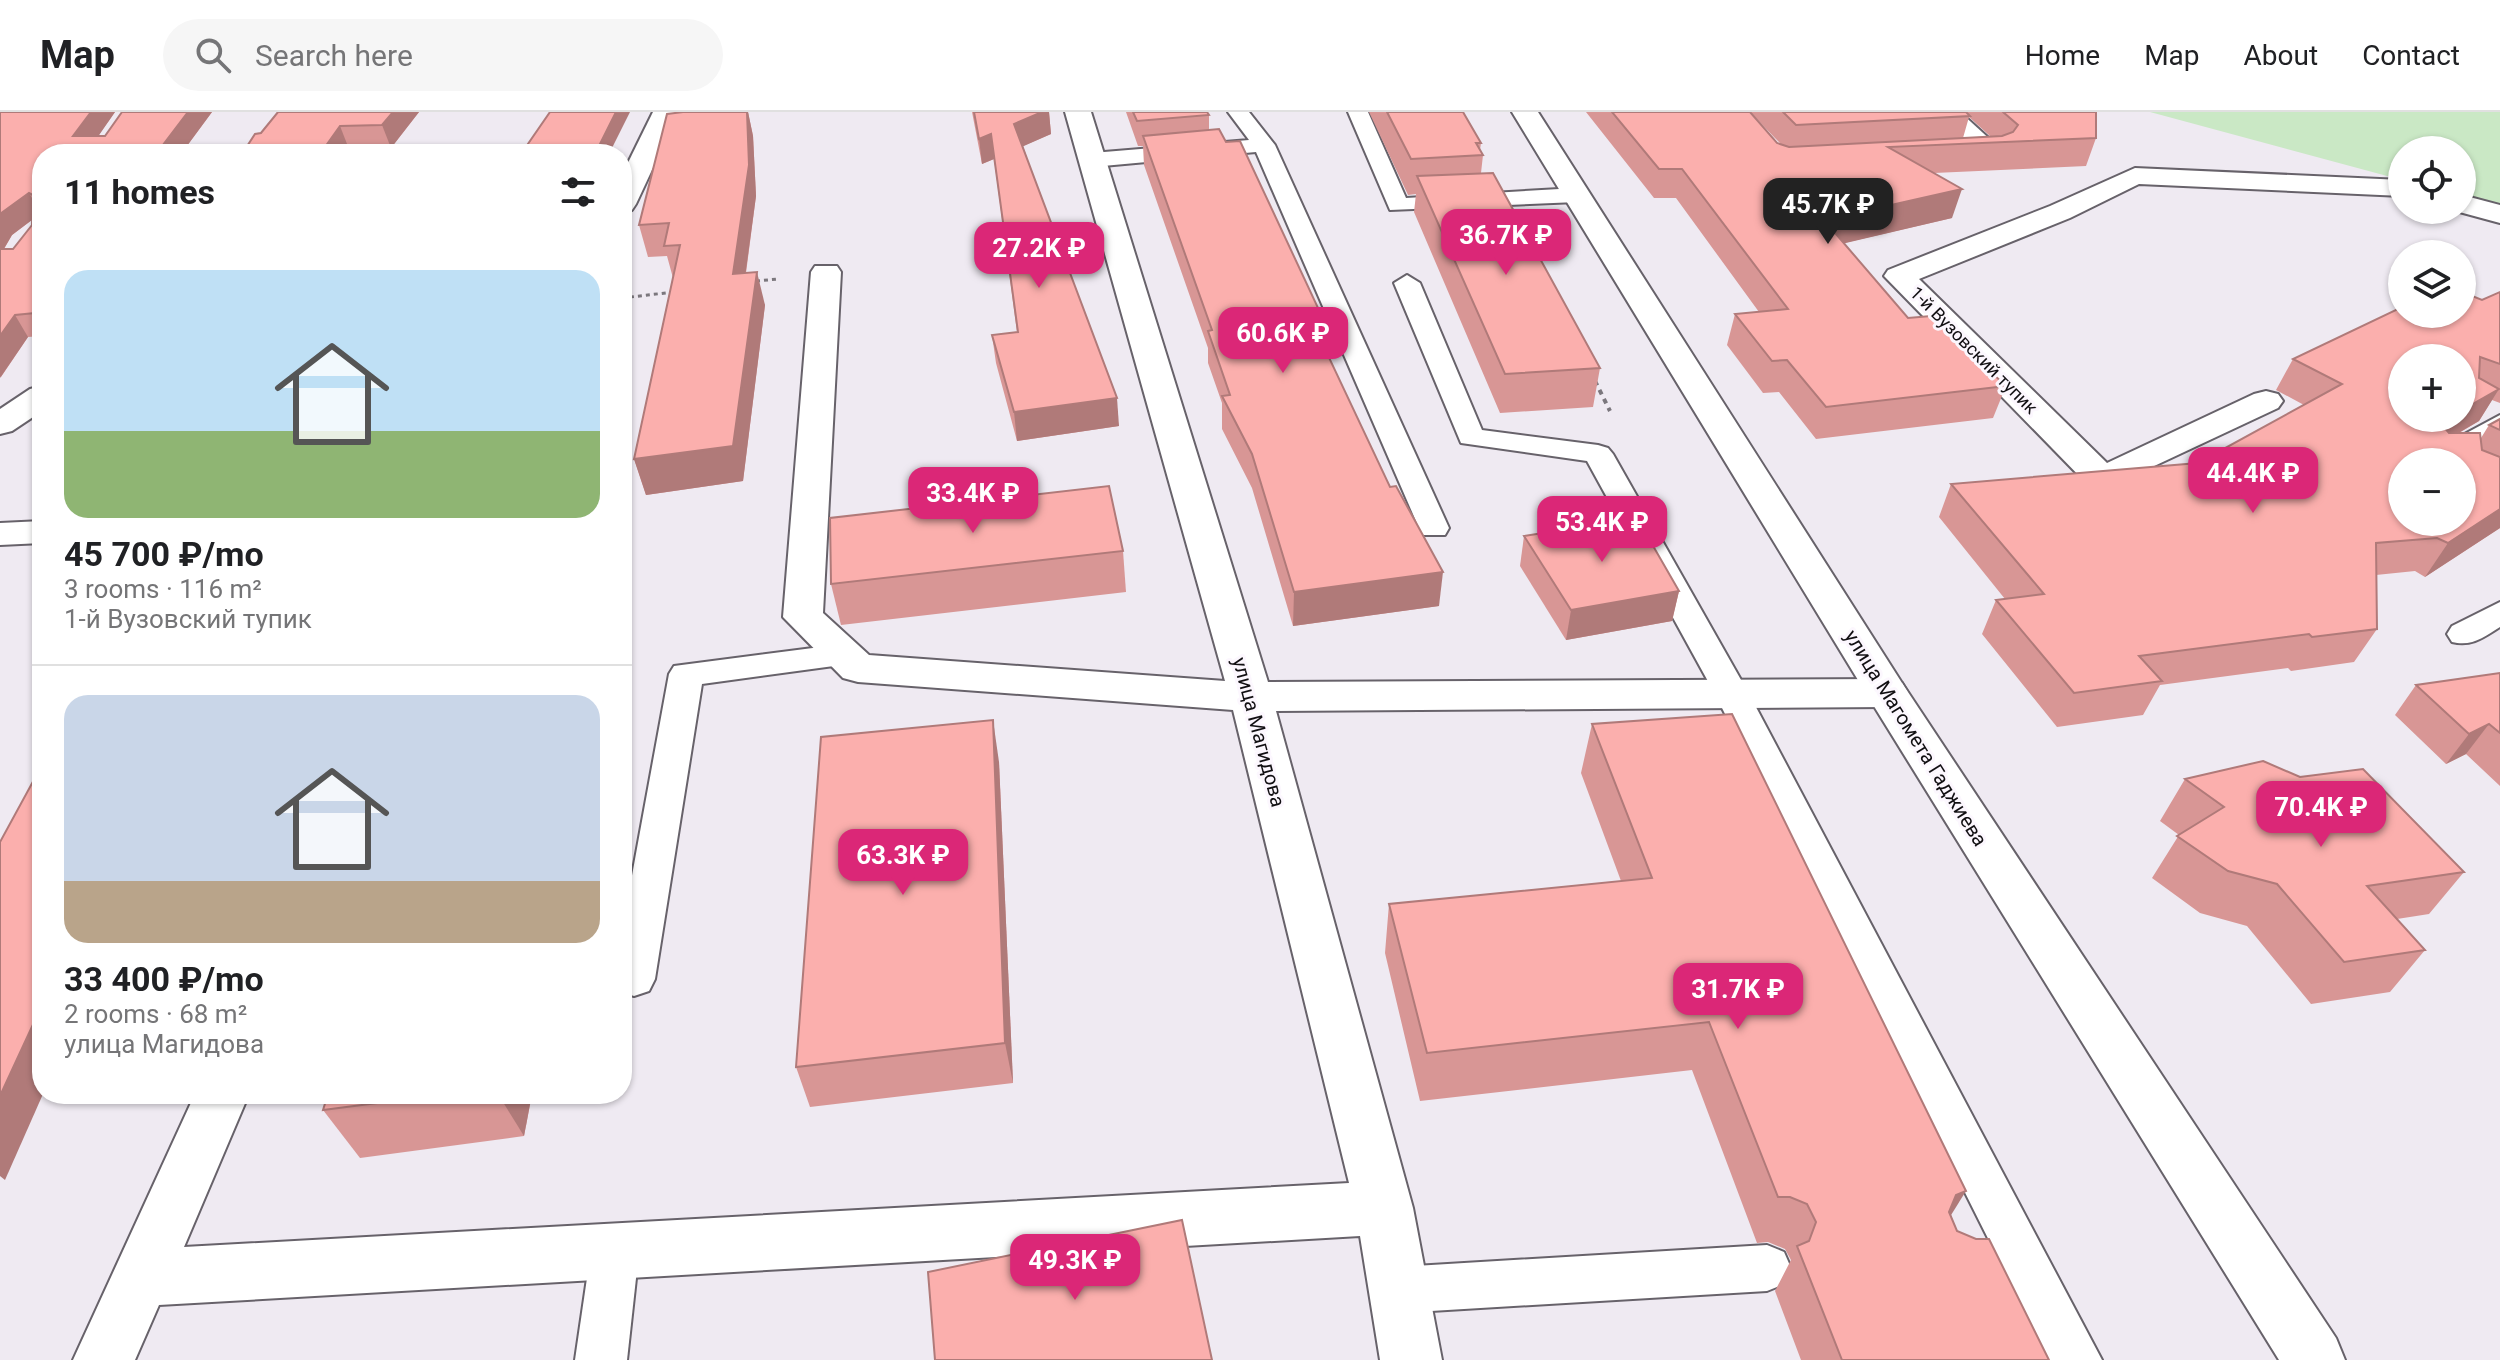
<!DOCTYPE html>
<meta charset="utf-8">
<style>
body{margin:0;font-family:Roboto,sans-serif;background:#f6f6f6;color:#202124;height:100vh;display:flex;flex-direction:column;font-size:30px;white-space:nowrap}
*{box-sizing:border-box;margin:0}
p{font-size:26px;color:#757577}
.icon{flex:none;width:44px;height:44px;fill:none;stroke:currentColor;stroke-width:2;stroke-linecap:round;stroke-linejoin:round}
.map{position:relative;flex:1;overflow:hidden}
.panel{position:absolute;left:32px;top:32px;width:600px;height:960px;display:flex;flex-direction:column;background:#fff;border-radius:32px;box-shadow:0 2px 6px #0004}
.panel>*{flex:none}
.fabs{position:absolute;left:2388px;top:24px;display:grid;gap:16px}
.fabs a{display:grid;place-items:center;width:88px;height:88px;border-radius:50%;background:#fff;box-shadow:0 2px 6px #0004;font-size:40px}
.price{position:absolute;translate:-50% -68px;padding:0 18px;border-radius:16px;background:#db2777;color:#fff;font-size:26px;line-height:52px;filter:drop-shadow(0 2px 4px #0008)}
.price::after{content:'';position:absolute;left:50%;top:48px;width:24px;height:18px;margin-left:-12px;background:inherit;clip-path:polygon(0 0,100% 0,50% 100%)}
.price.selected{background:#222;color:#fff}
ul{padding:0;list-style:none}
li{display:grid;align-content:center;gap:16px;height:424px;padding:0 32px}
li+li{border-top:2px solid #e0e0e0}
li span{display:grid;place-items:center;height:248px;border-radius:24px;color:#555}
li>.icon{margin-inline-start:auto}
span .icon{width:144px;height:144px;fill:#fffc;stroke-width:1}
li b{font-size:34px}
h2{display:flex;justify-content:space-between;align-items:center;height:96px;padding:0 32px;font-size:34px}
header{display:flex;align-items:center;gap:48px;box-sizing:border-box;height:112px;padding:0 40px;background:#fff;border-bottom:2px solid #e0e0e0}
header strong{font-size:38px}
nav{display:flex;gap:44px;margin-inline-start:auto;font-size:28px}
.search{width:560px;height:72px;background:#f6f6f6;display:flex;align-items:center;gap:20px;box-sizing:border-box;padding:0 28px;border-radius:44px;color:#757577;font-size:30px}
.map>svg:first-child{display:block}
.green{fill:#cae8c5}
.lines{fill:none;stroke-linecap:round;stroke-linejoin:round}
.lane-casing{stroke:#67626a;stroke-width:4}
.street-casing{stroke:#67626a;stroke-width:4}
.secondary-casing{stroke:#67626a;stroke-width:4}
.path-far1{stroke:#7b777d;stroke-width:3;stroke-dasharray:4 4;stroke-linecap:butt}
.path{stroke:#7b777d;stroke-width:4;stroke-dasharray:5 5;stroke-linecap:butt}
.lane{fill:#fff;fill-rule:evenodd}
.street{fill:#fff;fill-rule:evenodd}
.secondary{fill:#fff;fill-rule:evenodd}
.wall{fill:#d89695;fill-rule:evenodd}
.shaded-wall{fill:#b07a79}
.building{fill:#fbafad;stroke:#b07a79;stroke-width:2;fill-rule:evenodd}
.labels{text-anchor:middle;dominant-baseline:central;stroke-width:6;stroke-linejoin:round;paint-order:stroke}
.far-street-label{font-size:18px;fill:#110f12;stroke:#fcf7fe}
.street-label{font-size:20px;fill:#110f12;stroke:#fcf7fe}
</style>
<header>
<strong>Map</strong>
<div class="search"><svg class="icon" aria-label="search" viewBox="0 0 24 24"><circle cx="10" cy="10" r="6"/><path d="M15 15l6 6"/></svg>Search here</div>
<nav><a>Home</a><a>Map</a><a>About</a><a>Contact</a></nav>
</header>
<div class="map">
<svg width="2500" height="1248" viewBox="0 0 2500 1248">
<rect width="100%" height="100%" fill="#efeaf2"/>
<!-- green -->
<path class="green" d="M2150 0H2500V94L2462 84V38H2402V68Z"/>
<g class="lines">
<defs>
<g id="lane">
<path d="M1228 0H1249L1275 33 1449 416 1445 423H1423L1419 416 1256 40 1092 55 1081 48 1092 41 1249 28Z"/>
<path d="M1348 0H1368L1406 86 1577 76 1588 83 1577 90 1390 98Z"/>
<path d="M1407 163 1420 171 1482 318 1598 333 1608 336 1613 342 1749 582 2102 1248H2049L1715 582 1587 349 1461 331 1394 171Z"/>
<path d="M2500 303V324L2461 346 2464 350 2462 352 2429 350 2426 346 2431 340Z"/>
<path d="M2500 490V515C2484 525 2472 535 2452 530L2447 522 2452 514Z"/>
<path d="M844 532 856 535 861 543 856 551 702 572 655 867 649 879 634 884 622 880V818L669 562 674 554Z"/>
<path d="M615 1116 632 1123 639 1139 627 1248H575L591 1139 598 1123Z"/>
<path d="M1767 1133 1784 1140 1791 1156 1784 1172 1767 1179 1398 1201 1381 1195 1373 1178 1381 1161 1398 1155Z"/>
</g>
<g id="street">
<path d="M653 0H679L636 92 632 98 622 101V63Z"/>
<path d="M1065 0H1091L1268 570 1887 567 1902 571 1908 581 1902 591 1887 595 1276 599 1413 1096 1442 1248H1380L1360 1124 159 1193 135 1248H73L195 982H249L184 1135 1349 1071 1233 598 858 570 843 566 783 505 811 160 815 154H837L841 160 823 501 869 543 1225 569Z"/>
<path d="M1931 0H1960L2005 41 2001 47H1983Z"/>
<path d="M2135 56 2402 68V84L2139 72 2070 106 1919 167 2107 351 2254 282 2266 279 2278 282 2283 289 2278 296 2103 378 2090 375 1884 164 1888 158 2050 94Z"/>
<path d="M2462 83 2500 93V111L2452 98H2462Z"/>
<path d="M42 274V299L12 319 0 322V297L30 277Z"/>
<path d="M42 409V431L0 433V411Z"/>
</g>
<path id="secondary" d="M1512 0H1538L1902 571 2336 1226 2345 1248H2279L1872 591Z"/>
</defs>
<!-- lane casing -->
<use href="#lane" class="lane-casing"/>
<!-- street casing -->
<use href="#street" class="street-casing"/>
<!-- secondary casing -->
<use href="#secondary" class="secondary-casing"/>
<!-- path-far1 -->
<g class="path-far1">
<path d="M756 169 778 167"/>
<path d="M622 186 674 180"/>
</g>
<!-- path -->
<path class="path" d="M1595 269 1610 299"/>
<!-- lane -->
<use href="#lane" class="lane"/>
<!-- street -->
<use href="#street" class="street"/>
<!-- secondary -->
<use href="#secondary" class="secondary"/>
</g>
<!-- wall -->
<g class="wall">
<path d="M0 0H115L98 24H105L122 0H212L181 42H42V224L28 225 1 265ZM32 108V113L13 137H4L12 123Z"/>
<path d="M278 0H419L391 36 349 37 346 42H242Z"/>
<path d="M683 0H748L753 24 756 84 746 161 765 193 743 369 646 383 634 347 673 166 667 144 648 145 639 113Z"/>
<path d="M972 0H1049L1051 22 1023 34 1119 314 1017 329 996 251 992 223 1017 220 994 47 982 52Z"/>
<path d="M1126 0H1207L1209 3V18L1319 198 1318 223 1439 494 1293 514 1252 376 1222 317V291L1208 251V236L1144 53 1143 34H1138Z"/>
<path d="M1369 0H1463L1481 31 1480 38 1483 43 1481 61 1600 256 1593 295 1500 301 1414 100 1416 82 1408 83Z"/>
<path d="M1586 0H2096V26L2086 54 1934 61 1952 106 1844 131 1908 206 2006 274 1993 306 1816 327 1779 280 1763 281 1727 233 1735 202 1759 200 1676 86H1654ZM1752 2 1773 24 1781 32 1777 31ZM1969 5 1990 24 1963 26Z"/>
<path d="M2500 180V291L2492 288 2479 309 2459 321 2481 326 2489 313 2500 307V416L2425 465 2415 459 2376 463 2377 517 2354 550 2291 559 2288 556 2160 573 2143 603 2057 615 1982 522 1996 488 2005 487 1939 405 1951 372 2198 351 2304 293 2276 278 2293 247 2482 188Z"/>
<path d="M1524 424 1679 479 1672 509 1566 528 1520 454Z"/>
<path d="M1123 439 1126 480 841 513 831 472Z"/>
<path d="M2500 561V674L2466 642 2446 652 2395 603 2416 573Z"/>
<path d="M1592 612 1951 1103 1957 1119 2049 1248H1801L1775 1179 1791 1148 1785 1137 1768 1130 1757 1131 1692 958 1420 989 1385 841 1389 792 1621 769 1581 661Z"/>
<path d="M999 650 1013 971 810 995 796 955Z"/>
<path d="M2185 667 2464 760 2429 802 2397 807 2425 838 2390 880 2311 892 2247 814 2200 801 2152 766 2179 723 2160 709Z"/>
<path d="M328 982H532L524 1024 360 1046 323 998Z"/>
</g>
<!-- shaded-wall -->
<g class="shaded-wall">
<path d="M91 0H115L86 42 73 24Z"/>
<path d="M188 0H212L181 42H156Z"/>
<path d="M393 0H419L391 36 382 13Z"/>
<path d="M616 0H630L609 42H595Z"/>
<path d="M747 0H748L753 24 756 84 741 195 733 162Z"/>
<path d="M1042 0H1049L1051 22 1017 37 1014 12Z"/>
<path d="M340 14 349 37 346 42H320Z"/>
<path d="M991 22 994 47 982 52 979 27Z"/>
<path d="M1962 77 1952 106 1816 138 1824 108Z"/>
<path d="M29 81 41 101 12 123 2 140 0 151V102Z"/>
<path d="M757 160 765 193 743 369 646 383 634 347Z"/>
<path d="M42 192V214L35 201Z"/>
<path d="M15 203 28 225 0 266V224Z"/>
<path d="M2499 277 2479 309 2429 338 2449 306H2462V298Z"/>
<path d="M1117 286 1119 314 1017 329 1014 300Z"/>
<path d="M2500 397V416L2425 465 2448 431Z"/>
<path d="M622 453 631 478 622 524Z"/>
<path d="M1443 460 1439 494 1293 514 1294 480Z"/>
<path d="M1679 479 1672 509 1566 528 1571 498Z"/>
<path d="M993 608 999 650 1013 971 1005 931Z"/>
<path d="M2489 612 2466 642 2446 652 2469 622Z"/>
<path d="M42 893 43 982 5 1068 0 1064V984Z"/>
<path d="M498 982H532L524 1024Z"/>
<path d="M1966 1079 1938 1124 1956 1083Z"/>
</g>
<!-- building -->
<g class="building">
<path d="M0 0H91L73 24H105L122 0H188L156 42H42V192L35 201 15 203 0 224V137H13L32 113 33 83 29 81 0 102Z"/>
<path d="M278 0H393L382 13 340 14 320 42H242L255 22 261 21Z"/>
<path d="M550 0H616L595 42H521Z"/>
<path d="M683 0H747L749 53 733 162 757 160 733 334 634 347 680 133 664 134 669 111 639 113 667 2Z"/>
<path d="M974 0H1042L1014 12 1117 286 1014 300 992 223 1018 220 991 22 979 27Z"/>
<path d="M1133 0H1207L1209 3 1137 9Z"/>
<path d="M1387 0H1463L1481 31H1476L1483 43 1411 47Z"/>
<path d="M1612 0H1750L1777 31 1789 35 2002 24 2013 20 2018 13 2003 0H2096V26L1888 35 1962 77 1824 108 1908 206 1931 204 2006 274 1826 295 1787 248 1772 249 1735 202 1788 197 1682 57H1659Z"/>
<path d="M1783 0H1966L1970 4 1796 13Z"/>
<path d="M1219 17 1226 30 1240 29 1319 198 1307 199 1390 375 1396 374 1443 460 1294 480 1252 342 1222 284 1230 283 1208 219 1212 218 1143 24Z"/>
<path d="M1493 61 1600 256 1505 262 1417 64Z"/>
<path d="M2462 180 2482 188 2500 180V252L2480 245 2479 266 2499 277 2462 298V246H2402V306H2449L2443 314 2449 321H2480L2482 338 2500 345V397L2448 431 2437 426 2376 431 2377 517 2312 525 2309 522 2139 544 2162 569 2074 581 1996 488 2044 482 1951 372 2198 351 2342 272 2293 247 2402 195V202H2462ZM2402 350H2462V410H2402Z"/>
<path d="M2500 307V318L2489 313Z"/>
<path d="M1109 374 1123 439 831 472 830 406Z"/>
<path d="M1637 406 1679 479 1571 498 1524 424Z"/>
<path d="M2500 561V621L2489 612 2469 622 2416 573Z"/>
<path d="M1732 602 1966 1079 1956 1083 1949 1100 1957 1119 1976 1127H1989L2049 1248H1842L1797 1134 1809 1129 1816 1110 1807 1092 1790 1085H1778L1709 910 1427 941 1389 792 1652 766 1592 612Z"/>
<path d="M993 608 1005 931 796 955 821 625Z"/>
<path d="M2263 649 2300 665 2363 657 2464 760 2367 774 2425 838 2344 850 2277 772 2228 759 2177 724 2224 695 2185 667Z"/>
<path d="M42 653V893L0 984V730Z"/>
<path d="M328 982H447L323 998Z"/>
<path d="M1182 1108 1212 1248H935L928 1160Z"/>
</g>
<g class="labels">
<!-- far-street labels -->
<g class="far-street-label">
<text transform="translate(1974 238) rotate(45)">1-й Вузовский тупик</text>
</g>
<!-- street labels -->
<g class="street-label">
<text transform="translate(1259 620) rotate(75)">улица Магидова</text>
<text transform="translate(1916 626) rotate(58)">улица Магомета Гаджиева</text>
</g>
</g>
</svg>
<div class="fabs">
<a><svg class="icon" aria-label="locate" viewBox="0 0 24 24"><circle cx="12" cy="12" r="6"/><path d="M12 2v4M12 18v4M2 12h4M18 12h4"/></svg></a>
<a><svg class="icon" aria-label="layers" viewBox="0 0 24 24"><path d="M12 4l9 5-9 5-9-5zM3 14l9 5 9-5"/></svg></a>
<a>+</a>
<a>−</a>
</div>
<b class="price selected" style="left:1828px;top:134px">45.7K ₽</b>
<b class="price" style="left:1506px;top:165px">36.7K ₽</b>
<b class="price" style="left:1039px;top:178px">27.2K ₽</b>
<b class="price" style="left:1283px;top:263px">60.6K ₽</b>
<b class="price" style="left:2253px;top:403px">44.4K ₽</b>
<b class="price" style="left:973px;top:423px">33.4K ₽</b>
<b class="price" style="left:1602px;top:452px">53.4K ₽</b>
<b class="price" style="left:2321px;top:737px">70.4K ₽</b>
<b class="price" style="left:903px;top:785px">63.3K ₽</b>
<b class="price" style="left:1738px;top:919px">31.7K ₽</b>
<b class="price" style="left:1075px;top:1190px">49.3K ₽</b>
<section class="panel">
<h2>11 homes<svg class="icon" aria-label="filters" viewBox="0 0 24 24"><path d="M4 7h16M4 17h16"/><circle cx="9" cy="7" r="2"/><circle cx="15" cy="17" r="2"/></svg></h2>
<ul>
<li><span style="background:linear-gradient(#bfe0f5 65%,#8fb573 0)"><svg class="icon" aria-label="home" viewBox="0 0 24 24"><path d="M3 11l9-7 9 7M6 9v11h12V9"/></svg></span><div><b>45 700 ₽/mo</b><p>3 rooms · 116 m²</p><p>1-й Вузовский тупик</p></div></li>
<li><span style="background:linear-gradient(#c9d6e8 75%,#b9a48a 0)"><svg class="icon" aria-label="home" viewBox="0 0 24 24"><path d="M3 11l9-7 9 7M6 9v11h12V9"/></svg></span><div><b>33 400 ₽/mo</b><p>2 rooms · 68 m²</p><p>улица Магидова</p></div></li>
</ul>
</section>
</div>
